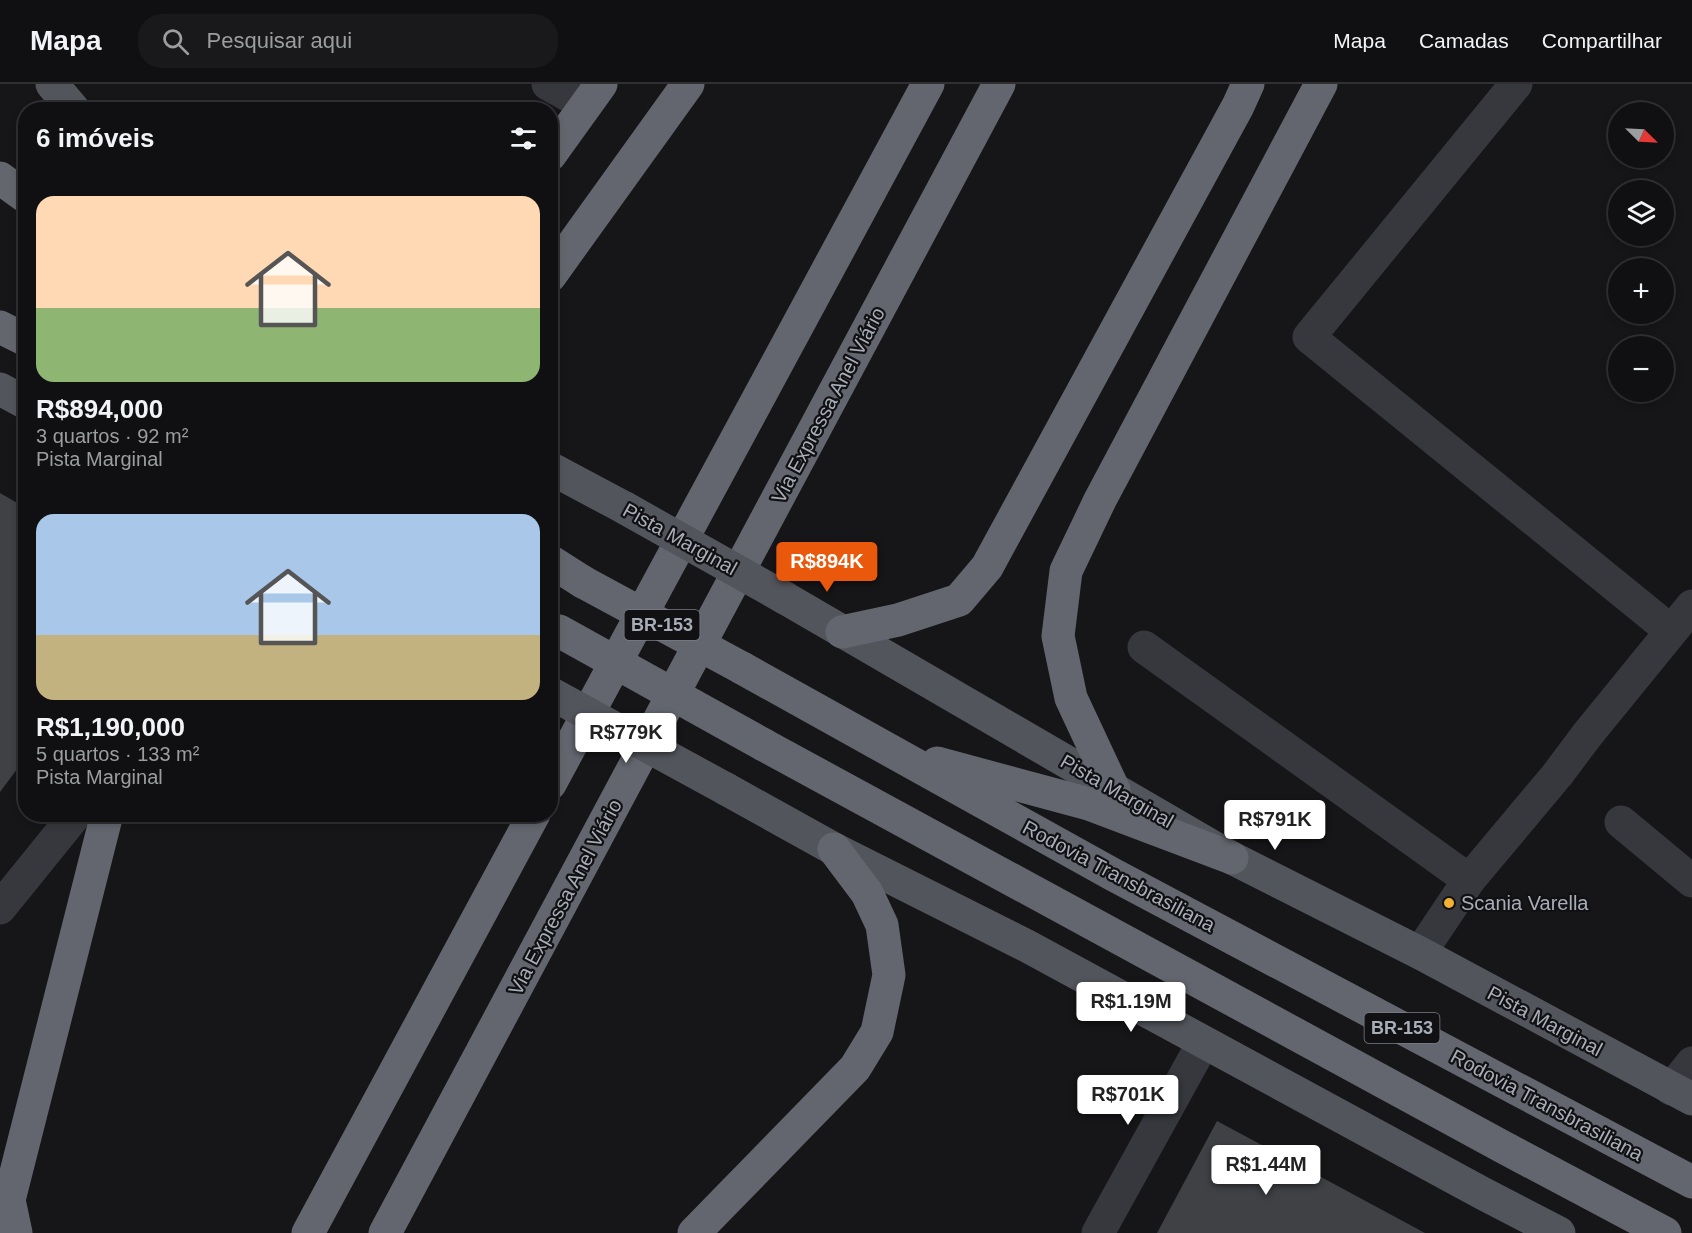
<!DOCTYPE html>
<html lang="pt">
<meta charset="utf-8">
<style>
body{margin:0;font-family:Arial,sans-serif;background:#19191b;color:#f1f3f6;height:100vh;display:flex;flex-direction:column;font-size:22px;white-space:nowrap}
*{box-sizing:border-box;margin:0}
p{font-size:20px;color:#9c9d9f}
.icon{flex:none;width:33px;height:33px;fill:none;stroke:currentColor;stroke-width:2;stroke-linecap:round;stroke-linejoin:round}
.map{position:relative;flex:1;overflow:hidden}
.sheet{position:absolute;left:18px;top:18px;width:540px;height:720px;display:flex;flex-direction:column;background:#101012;border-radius:24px;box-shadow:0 3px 9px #0003,0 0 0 2px #303032}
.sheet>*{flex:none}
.needle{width:39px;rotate:114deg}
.controls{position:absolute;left:1608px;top:18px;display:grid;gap:12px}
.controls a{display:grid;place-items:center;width:66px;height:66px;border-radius:50%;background:#101012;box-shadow:0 3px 9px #0003,0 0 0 2px #303032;font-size:30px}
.price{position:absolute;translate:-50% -51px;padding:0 14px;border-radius:6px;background:#fff;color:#222;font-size:20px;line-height:39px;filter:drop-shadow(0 2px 3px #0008)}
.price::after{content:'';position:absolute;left:50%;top:36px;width:18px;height:14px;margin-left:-9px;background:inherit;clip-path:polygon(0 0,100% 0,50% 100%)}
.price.selected{background:#ea580c;color:#fff}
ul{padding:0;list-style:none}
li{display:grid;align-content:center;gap:12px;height:318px;padding:0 18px}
li span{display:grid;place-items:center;height:186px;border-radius:18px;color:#555}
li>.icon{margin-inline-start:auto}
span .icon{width:108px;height:108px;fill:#fffc;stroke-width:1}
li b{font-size:26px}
h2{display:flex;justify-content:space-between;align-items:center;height:72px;padding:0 18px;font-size:26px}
header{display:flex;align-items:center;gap:36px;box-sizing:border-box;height:84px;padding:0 30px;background:#101012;border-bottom:2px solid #303032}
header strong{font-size:28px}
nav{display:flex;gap:33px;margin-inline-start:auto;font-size:21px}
.search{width:420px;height:54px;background:#19191b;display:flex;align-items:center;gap:15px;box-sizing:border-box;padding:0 21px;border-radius:24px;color:#9c9d9f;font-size:22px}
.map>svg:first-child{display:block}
.building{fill:#404145}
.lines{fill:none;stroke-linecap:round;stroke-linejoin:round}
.minor{stroke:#37383d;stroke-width:33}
.major{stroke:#53555c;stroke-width:33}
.highway{stroke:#63666e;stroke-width:33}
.major-bridge{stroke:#53555c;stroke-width:33}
.highway-bridge{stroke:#63666e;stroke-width:33}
.poi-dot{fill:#f2b134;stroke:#111113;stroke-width:2}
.labels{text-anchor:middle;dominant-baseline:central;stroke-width:4.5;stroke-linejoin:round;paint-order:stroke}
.shield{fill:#111113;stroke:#7b7e86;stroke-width:1.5}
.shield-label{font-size:18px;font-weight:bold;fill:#a8adb8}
.street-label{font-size:20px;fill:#a8adb8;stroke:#111113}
.poi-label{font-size:20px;fill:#a8adb8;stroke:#111113;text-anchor:start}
</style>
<header>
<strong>Mapa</strong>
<div class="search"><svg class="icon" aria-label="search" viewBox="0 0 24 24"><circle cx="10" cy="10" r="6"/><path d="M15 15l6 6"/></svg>Pesquisar aqui</div>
<nav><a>Mapa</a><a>Camadas</a><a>Compartilhar</a></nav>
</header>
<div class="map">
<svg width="1692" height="1149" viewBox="0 0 1692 1149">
<rect width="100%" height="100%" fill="#161618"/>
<!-- building -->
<g class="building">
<path d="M0 409 26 424V673L0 708Z"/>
<path d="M1217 1037 1425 1149H1157Z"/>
</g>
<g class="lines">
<!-- minor -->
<g class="minor">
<path d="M548 0 586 21"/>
<path d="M1516 0 1309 253 1671 547"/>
<path d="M1144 563 1469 796"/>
<path d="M1621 738 1692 797"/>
<path d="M0 824 76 730"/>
<path d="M1420 869 1469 796 1557 691 1587 651 1692 522"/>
<path d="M1671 1005 1692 979"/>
<path d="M1098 1149 1203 959"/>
</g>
<!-- major -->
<g class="major">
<path d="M52 0 74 26"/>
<path d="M0 305 26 319"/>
<path d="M550 384 625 424"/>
<path d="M785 514 1232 774 1420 869 1692 1015"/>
<path d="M726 705 834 765 1027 862 1482 1109 1559 1149"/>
</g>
<!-- highway -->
<g class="highway">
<path d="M550 71 601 0"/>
<path d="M0 94 26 113"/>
<path d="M550 192 688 0"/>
<path d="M0 243 26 256"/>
<path d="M550 477 583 498"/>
<path d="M842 548 898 536 959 516 987 483 1238 22 1248 0"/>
<path d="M742 584 1112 790 1692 1098"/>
<path d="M764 661 1503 1063 1665 1149"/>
<path d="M937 679 1089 720 1232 774"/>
<path d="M550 700 928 0"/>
<path d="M1114 706 1071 614 1058 552 1066 487 1100 416 1321 0"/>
<path d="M16 1149 9 1116 107 730"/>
<path d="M308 1149 534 730"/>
<path d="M385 1149 999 0"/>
<path d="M694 1149 855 984 877 948 889 891 882 841 867 809 834 765"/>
</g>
<!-- major-bridge -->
<g class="major-bridge">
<path d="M625 424 785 514"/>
<path d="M550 609 726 705"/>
</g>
<!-- highway-bridge -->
<g class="highway-bridge">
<path d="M583 498 742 584"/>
<path d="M559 547 764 661"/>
</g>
</g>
<!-- markers -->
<circle class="poi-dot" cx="1449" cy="819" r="6"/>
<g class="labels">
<!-- shield labels -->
<g class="shield">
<rect x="624.5" y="526" width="75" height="30" rx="4.5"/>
<rect x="1364.5" y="929" width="75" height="30" rx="4.5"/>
</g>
<g class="shield-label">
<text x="662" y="541">BR-153</text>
<text x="1402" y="944">BR-153</text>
</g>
<!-- street labels -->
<g class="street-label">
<text transform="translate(828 321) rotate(-62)">Via Expressa Anel Viário</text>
<text transform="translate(680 455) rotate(29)">Pista Marginal</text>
<text transform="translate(1117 707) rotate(30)">Pista Marginal</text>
<text transform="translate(1119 792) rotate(28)">Rodovia Transbrasiliana</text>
<text transform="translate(565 813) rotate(-62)">Via Expressa Anel Viário</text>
<text transform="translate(1545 937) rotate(28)">Pista Marginal</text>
<text transform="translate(1547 1021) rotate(28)">Rodovia Transbrasiliana</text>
</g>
<!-- poi labels -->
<g class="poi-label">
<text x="1461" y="819">Scania Varella</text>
</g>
</g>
</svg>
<div class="controls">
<a><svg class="needle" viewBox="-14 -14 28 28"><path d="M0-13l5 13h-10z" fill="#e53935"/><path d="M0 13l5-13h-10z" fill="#9c9d9f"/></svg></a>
<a><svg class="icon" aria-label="layers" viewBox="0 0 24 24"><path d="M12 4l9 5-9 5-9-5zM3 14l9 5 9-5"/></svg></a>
<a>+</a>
<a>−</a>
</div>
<b class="price selected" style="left:827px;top:509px">R$894K</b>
<b class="price" style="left:626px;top:680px">R$779K</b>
<b class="price" style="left:1275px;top:767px">R$791K</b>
<b class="price" style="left:1131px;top:949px">R$1.19M</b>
<b class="price" style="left:1128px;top:1042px">R$701K</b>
<b class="price" style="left:1266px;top:1112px">R$1.44M</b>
<section class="sheet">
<h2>6 imóveis<svg class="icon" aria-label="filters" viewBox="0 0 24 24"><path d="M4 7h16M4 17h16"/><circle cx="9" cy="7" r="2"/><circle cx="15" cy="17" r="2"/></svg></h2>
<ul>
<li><span style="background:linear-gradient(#ffd9b3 60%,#8fb573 0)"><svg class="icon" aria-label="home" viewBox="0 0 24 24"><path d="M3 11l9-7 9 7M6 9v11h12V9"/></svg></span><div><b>R$894,000</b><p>3 quartos · 92 m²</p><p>Pista Marginal</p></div></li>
<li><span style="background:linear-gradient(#a9c7e8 65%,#c2b280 0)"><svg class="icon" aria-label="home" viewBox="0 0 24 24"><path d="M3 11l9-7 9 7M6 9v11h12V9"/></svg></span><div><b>R$1,190,000</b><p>5 quartos · 133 m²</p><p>Pista Marginal</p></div></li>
</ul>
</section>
</div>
